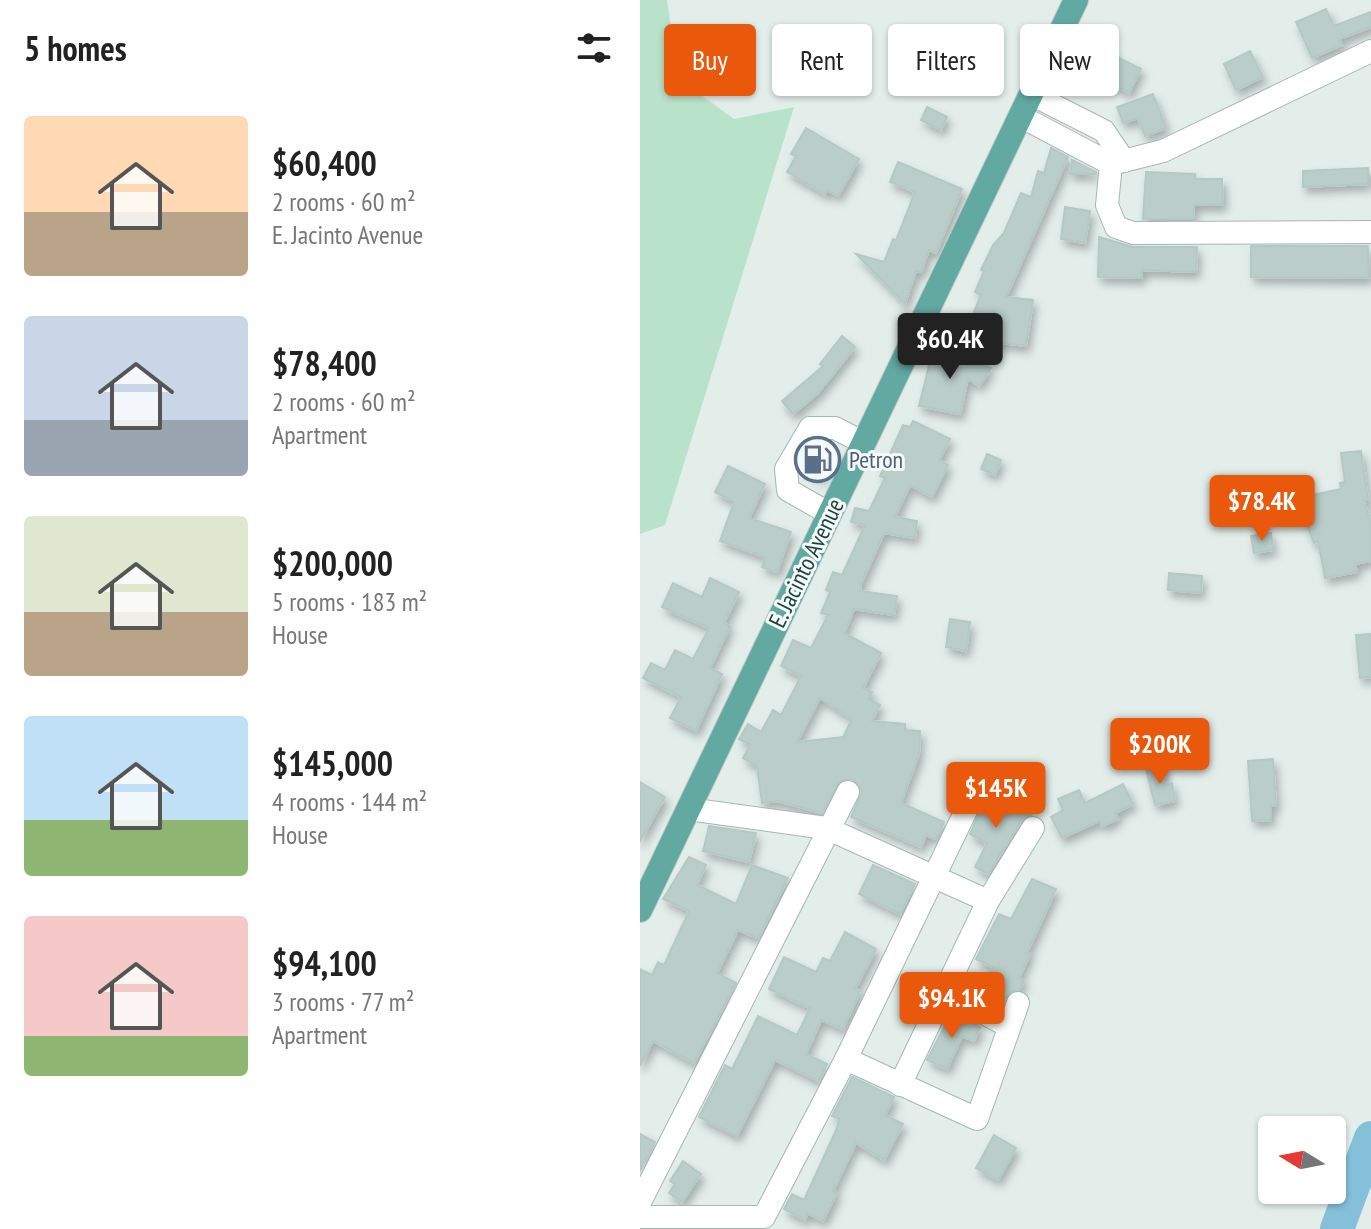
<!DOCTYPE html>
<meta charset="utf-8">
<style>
body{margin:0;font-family:"PT Sans Narrow",sans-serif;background:#f2f2f2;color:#222;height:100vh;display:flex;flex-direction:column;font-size:30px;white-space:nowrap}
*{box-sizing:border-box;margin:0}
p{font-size:26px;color:#767676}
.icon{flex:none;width:44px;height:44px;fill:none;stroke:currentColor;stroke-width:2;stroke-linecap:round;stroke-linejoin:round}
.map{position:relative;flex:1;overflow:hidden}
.details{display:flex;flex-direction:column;background:#fff;width:640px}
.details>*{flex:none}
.hud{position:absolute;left:24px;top:24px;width:586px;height:72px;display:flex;gap:16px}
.needle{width:52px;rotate:280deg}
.fabs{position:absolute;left:618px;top:1116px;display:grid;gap:16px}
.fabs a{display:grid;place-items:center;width:88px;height:88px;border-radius:8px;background:#fff;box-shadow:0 2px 6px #0004;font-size:40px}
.price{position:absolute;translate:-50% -68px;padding:0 18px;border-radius:8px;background:#ea580c;color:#fff;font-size:26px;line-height:52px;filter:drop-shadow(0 2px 4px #0008)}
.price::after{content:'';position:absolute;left:50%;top:48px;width:24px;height:18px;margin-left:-12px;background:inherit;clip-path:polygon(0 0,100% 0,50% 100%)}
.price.on{background:#222;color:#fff}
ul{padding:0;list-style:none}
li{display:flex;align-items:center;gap:24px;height:200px;padding:0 24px}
li span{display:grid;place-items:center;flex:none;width:224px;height:160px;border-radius:8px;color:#555}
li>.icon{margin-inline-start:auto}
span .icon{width:96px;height:96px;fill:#fffc;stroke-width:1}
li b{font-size:34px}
h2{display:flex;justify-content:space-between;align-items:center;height:96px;padding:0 24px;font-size:34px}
.pill{padding:0 28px;border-radius:8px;background:#fff;box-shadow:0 2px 6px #0004;font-size:28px;line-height:72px}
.pill.on{background:#ea580c;color:#fff}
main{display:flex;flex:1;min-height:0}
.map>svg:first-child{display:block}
.green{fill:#b9e2ca}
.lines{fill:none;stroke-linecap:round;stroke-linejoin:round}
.river{stroke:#84c0da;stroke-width:34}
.building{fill:#bacdc8;stroke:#b4c9c4;stroke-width:2;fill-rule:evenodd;filter:url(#shadow)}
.minor-casing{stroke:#a5b7b4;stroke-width:24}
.major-casing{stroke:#c1cac9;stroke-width:26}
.minor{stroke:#fff;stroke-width:22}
.major{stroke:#62a9a2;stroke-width:24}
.labels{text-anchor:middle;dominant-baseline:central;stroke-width:6;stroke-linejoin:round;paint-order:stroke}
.service-label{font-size:24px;fill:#4e5e75;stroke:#f4faf8;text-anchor:start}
.street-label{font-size:24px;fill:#20423e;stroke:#f4faf8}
</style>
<main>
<section class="details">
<h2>5 homes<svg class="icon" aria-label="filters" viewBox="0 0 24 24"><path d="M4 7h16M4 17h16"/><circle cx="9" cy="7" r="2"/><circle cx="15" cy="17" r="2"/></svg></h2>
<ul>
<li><span style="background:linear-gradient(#ffd9b3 60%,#b9a48a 0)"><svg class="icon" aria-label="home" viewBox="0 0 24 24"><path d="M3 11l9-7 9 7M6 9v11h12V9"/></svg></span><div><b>$60,400</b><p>2 rooms · 60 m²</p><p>E. Jacinto Avenue</p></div></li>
<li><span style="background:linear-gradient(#c9d6e8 65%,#9aa5b1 0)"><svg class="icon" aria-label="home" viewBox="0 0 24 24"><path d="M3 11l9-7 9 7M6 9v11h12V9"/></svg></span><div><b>$78,400</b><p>2 rooms · 60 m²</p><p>Apartment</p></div></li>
<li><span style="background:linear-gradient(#dfe7d0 60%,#b9a48a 0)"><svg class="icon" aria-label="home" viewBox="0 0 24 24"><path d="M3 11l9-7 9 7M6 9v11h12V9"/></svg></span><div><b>$200,000</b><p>5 rooms · 183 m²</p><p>House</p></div></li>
<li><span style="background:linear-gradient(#bfe0f5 65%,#8fb573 0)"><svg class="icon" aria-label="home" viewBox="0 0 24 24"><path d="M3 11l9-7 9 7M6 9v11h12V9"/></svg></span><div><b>$145,000</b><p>4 rooms · 144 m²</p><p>House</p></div></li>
<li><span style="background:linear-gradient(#f6c9c9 75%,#8fb573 0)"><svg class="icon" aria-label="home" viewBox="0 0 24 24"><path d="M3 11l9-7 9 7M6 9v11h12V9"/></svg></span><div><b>$94,100</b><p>3 rooms · 77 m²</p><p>Apartment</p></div></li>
</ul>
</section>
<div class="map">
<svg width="731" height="1229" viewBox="0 0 731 1229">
<defs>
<filter id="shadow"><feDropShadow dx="3.5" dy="6" stdDeviation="4" flood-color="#0004"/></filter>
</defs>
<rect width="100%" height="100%" fill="#e3eeeb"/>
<!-- green -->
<path class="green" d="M0 0H27L39 79 94 119 154 107 25 525 0 534Z"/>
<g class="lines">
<!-- river -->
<path class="river" d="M697 1229 731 1138"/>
</g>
<!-- building -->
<g class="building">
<path d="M686 9 694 26 731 12V27L699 39 702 45 672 58 656 22Z"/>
<path d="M459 48 501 69 489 93 472 84 477 74 452 63Z"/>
<path d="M610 51 623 77 596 90 584 64Z"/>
<path d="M513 94 526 128 505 136 498 118 483 123 477 107Z"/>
<path d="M287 107 307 117 301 130 281 120Z"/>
<path d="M166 128 219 159 198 196 187 190 185 194 147 172 156 156 151 154Z"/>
<path d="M411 148 428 157 366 297 393 300 386 346 323 339 341 295 335 292 344 271 341 270 353 245 364 233 381 193 391 197 398 171 404 173Z"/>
<path d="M432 160 456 172V174H430Z"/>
<path d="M258 162 322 189 296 253 289 250 281 272 276 271 265 304 216 254 244 262 253 239 256 240 275 192 250 182Z"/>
<path d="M728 168V184L663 187V171Z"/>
<path d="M506 172 555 174V179H582L583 205H554L553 219H503Z"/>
<path d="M425 207 450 211 445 243 421 239Z"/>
<path d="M459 237 493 247H557L556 272 502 270V278L458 277Z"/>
<path d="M611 246H728L729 278 611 277Z"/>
<path d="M202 336 215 347 178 393 153 414 142 401 183 366 180 364Z"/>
<path d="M300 348 351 368 339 386 328 378 320 414 279 406 291 357 297 359Z"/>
<path d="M273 421 310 439 299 460 308 465 292 497 270 485 255 517 277 521 275 538 244 533 221 584 220 591 257 596 254 615 214 609 204 633 241 653 223 688 232 692 229 699 240 705 232 721 265 724V730L280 731 279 754 261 803 304 822 296 839 286 835 281 847 211 817 222 792 214 779 200 781 182 813 137 801 122 803 117 766 103 758 110 745 99 739 108 724 121 732 133 710 141 715 161 676 141 666 153 640 171 648 188 615 181 613 190 592 186 590 193 572 202 575 225 525 211 522 215 508 229 511 245 478 240 476 263 425 270 427ZM180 698 212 719 203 737 157 742Z"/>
<path d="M178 443 195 452 182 478 163 468Z"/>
<path d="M721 451 728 500H724L731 523V561L715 564 717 572 685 578 678 541 674 543 665 520 663 497 701 489 700 483 705 482 701 453Z"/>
<path d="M347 454 361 460 355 475 341 469Z"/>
<path d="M88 466 125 484 109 518 151 532 137 572 122 567 125 557 80 541 94 502 75 492Z"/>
<path d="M631 533 633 550 614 553 611 536Z"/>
<path d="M529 573 562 576 561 593 528 590Z"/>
<path d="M70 578 99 592 84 623 90 626 70 668 82 674 56 731 30 718 41 697 3 678 11 663 25 670 35 650 53 659 69 628 22 607 33 583 62 597Z"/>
<path d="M310 619 330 622 326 651 306 647Z"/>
<path d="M731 634V677L720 678 716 635Z"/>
<path d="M633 759 636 806H631V820L612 821 608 761Z"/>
<path d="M522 766 526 785 532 783 535 801 515 805 506 769Z"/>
<path d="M0 782 25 797 0 841Z"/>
<path d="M483 784 493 804 475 813 478 819 462 826 459 821 422 838 411 817 423 810 418 799 439 790 445 803Z"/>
<path d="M347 796 369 808 372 802 392 814 381 821 348 874 335 867 347 843 330 834Z"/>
<path d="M69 826 116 833 109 862 63 851Z"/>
<path d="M49 857 66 865 57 885 96 904 112 865 148 878 118 938 98 930 77 973 96 983 54 1063 13 1041 0 1066V969L12 975 18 962 24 965 49 911 23 899Z"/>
<path d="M233 865 275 884 260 914 219 894Z"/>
<path d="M392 879 416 889 387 953 390 954 379 978 384 981 380 989 370 992 365 998 348 990 351 983 347 981 353 967 336 959 359 914 371 919Z"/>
<path d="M205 932 236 949 215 989 220 991 203 1029 181 1020 166 1054 187 1064 179 1081 135 1060 97 1136 59 1117 85 1065 92 1069 118 1016 157 1035 170 1008 129 989 144 957 176 972 183 958 190 961Z"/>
<path d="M312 1012 340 1027 334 1041 322 1036 307 1069 287 1060Z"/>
<path d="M212 1077 254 1097 245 1115 263 1124 244 1160 216 1143 193 1191 197 1193 183 1221 168 1213 165 1220 144 1209 152 1194 164 1200 197 1128 199 1119 192 1116Z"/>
<path d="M0 1134 15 1142 0 1171Z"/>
<path d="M354 1135 376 1148 358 1180 336 1168Z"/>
<path d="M43 1161 61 1174 42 1202 29 1193 35 1184 30 1181Z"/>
</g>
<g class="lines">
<defs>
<g id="minor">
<path d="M391 94 464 131 484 161"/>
<path d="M380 116 471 164 523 151 731 51"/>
<path d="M471 164 467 205 476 227 493 233 731 232"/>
<path d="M190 514 148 490 146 469 170 428H195L224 443"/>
<path d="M48 809 186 828 348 901"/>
<path d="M305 992 368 1026"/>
<path d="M206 1059 337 1119 378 1003"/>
<path d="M260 1085 348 901 393 828"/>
<path d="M0 1202 208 792"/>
<path d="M0 1217H124L206 1059 333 796"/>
</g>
<path id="major" d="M0 910 436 0"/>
</defs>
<!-- minor casing -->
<use href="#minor" class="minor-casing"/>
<!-- major casing -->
<use href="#major" class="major-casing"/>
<!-- minor -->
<use href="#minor" class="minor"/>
<!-- major -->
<use href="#major" class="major"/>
</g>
<!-- icons -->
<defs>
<symbol id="fuel-ring" viewBox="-11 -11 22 22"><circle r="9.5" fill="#f4faf8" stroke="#5c6f8a" stroke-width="1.5"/><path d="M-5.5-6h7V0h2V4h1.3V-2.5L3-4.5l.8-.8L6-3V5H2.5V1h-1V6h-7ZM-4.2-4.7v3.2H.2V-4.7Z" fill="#5c6f8a"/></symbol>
</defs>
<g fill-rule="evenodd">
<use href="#fuel-ring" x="152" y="434" width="51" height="51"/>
</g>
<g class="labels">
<!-- service labels -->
<g class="service-label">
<text x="209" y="459">Petron</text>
</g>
<!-- street labels -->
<g class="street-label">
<text transform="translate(166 563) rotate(-64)">E. Jacinto Avenue</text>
</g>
</g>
</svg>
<div class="fabs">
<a><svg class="needle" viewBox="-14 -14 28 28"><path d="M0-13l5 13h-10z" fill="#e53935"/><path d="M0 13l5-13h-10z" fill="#767676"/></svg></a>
</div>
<b class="price on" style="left:310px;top:381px">$60.4K</b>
<b class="price" style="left:622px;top:543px">$78.4K</b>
<b class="price" style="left:520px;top:786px">$200K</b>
<b class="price" style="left:356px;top:830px">$145K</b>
<b class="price" style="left:312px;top:1040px">$94.1K</b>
<div class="hud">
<a class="pill on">Buy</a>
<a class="pill">Rent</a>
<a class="pill">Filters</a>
<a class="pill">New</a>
</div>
</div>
</main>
